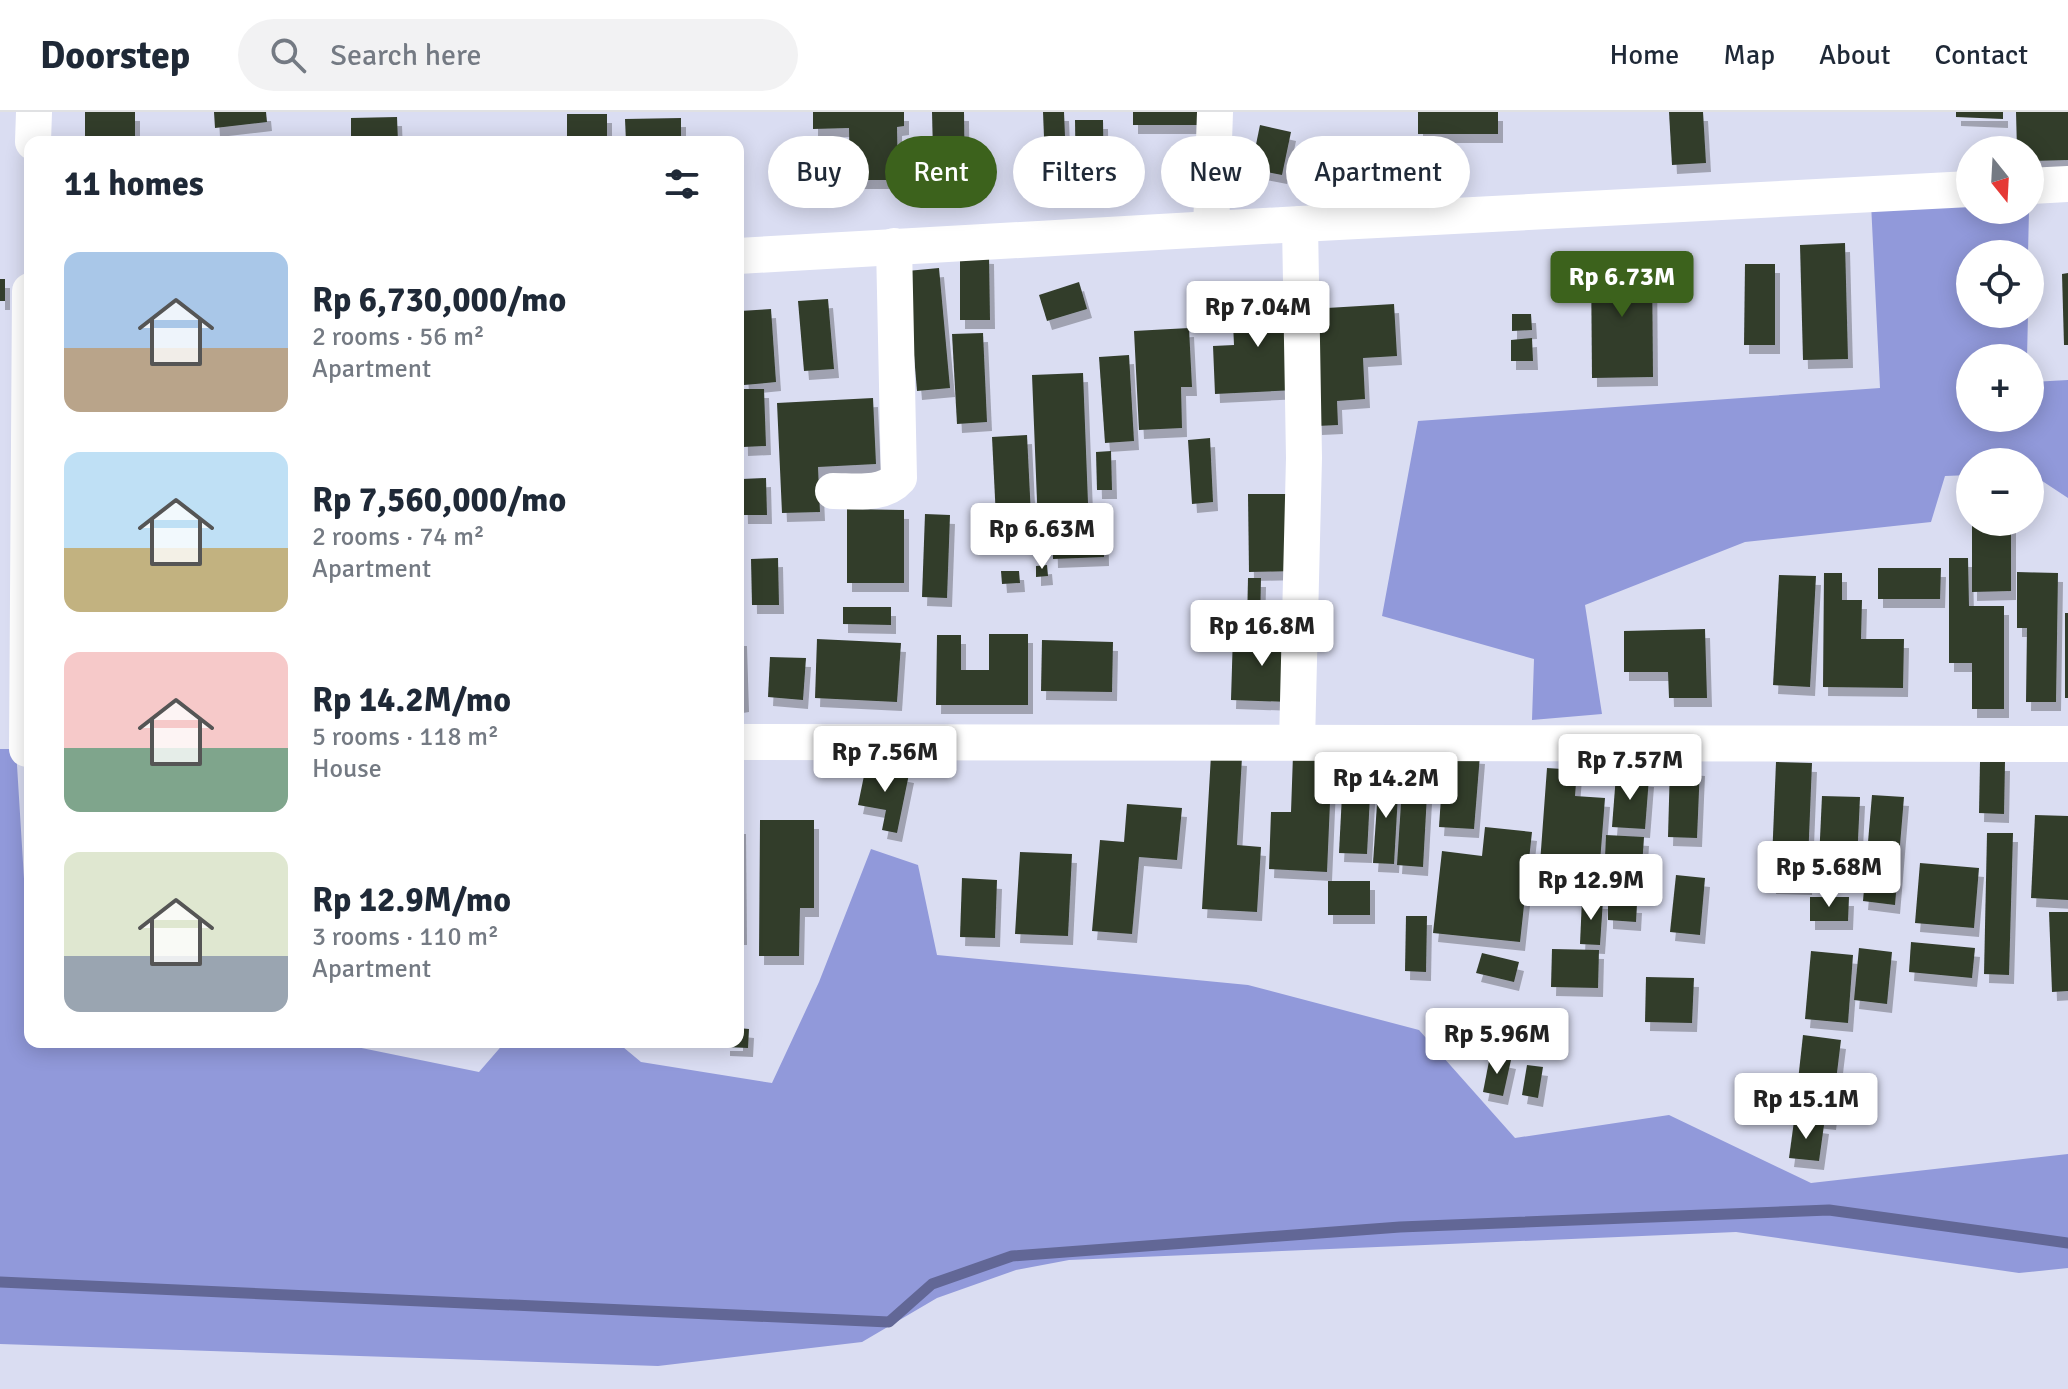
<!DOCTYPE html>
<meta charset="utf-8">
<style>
body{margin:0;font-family:Signika,sans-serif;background:#f2f2f3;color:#1f2937;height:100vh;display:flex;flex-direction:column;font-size:30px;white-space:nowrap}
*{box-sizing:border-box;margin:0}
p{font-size:26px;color:#747a83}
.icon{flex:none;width:44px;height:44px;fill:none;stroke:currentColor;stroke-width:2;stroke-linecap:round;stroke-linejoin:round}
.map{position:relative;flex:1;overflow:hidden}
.details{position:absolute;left:24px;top:24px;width:720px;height:912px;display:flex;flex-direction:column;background:#fff;border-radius:16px;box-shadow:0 4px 20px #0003}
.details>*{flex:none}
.guide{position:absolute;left:768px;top:24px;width:760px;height:72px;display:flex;gap:16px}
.needle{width:52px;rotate:162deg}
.tools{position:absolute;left:1956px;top:24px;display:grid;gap:16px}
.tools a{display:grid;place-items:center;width:88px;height:88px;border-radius:50%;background:#fff;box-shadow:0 4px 20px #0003;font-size:40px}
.price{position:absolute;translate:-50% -68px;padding:0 18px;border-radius:8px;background:#fff;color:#222;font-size:26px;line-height:52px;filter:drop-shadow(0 2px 4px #0008)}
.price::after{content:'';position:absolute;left:50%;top:48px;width:24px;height:18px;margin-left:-12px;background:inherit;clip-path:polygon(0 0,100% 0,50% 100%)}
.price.current{background:#3c621c;color:#fff}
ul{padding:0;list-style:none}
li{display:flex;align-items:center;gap:24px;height:200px;padding:0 40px}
li span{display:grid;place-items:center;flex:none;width:224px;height:160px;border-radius:16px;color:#555}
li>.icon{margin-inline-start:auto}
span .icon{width:96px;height:96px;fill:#fffc;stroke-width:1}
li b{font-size:34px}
h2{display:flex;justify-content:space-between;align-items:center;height:96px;padding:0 40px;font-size:34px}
.chip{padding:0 28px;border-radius:36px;background:#fff;box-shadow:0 4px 20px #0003;font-size:28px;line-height:72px}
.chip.current{background:#3c621c;color:#fff}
header{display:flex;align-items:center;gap:48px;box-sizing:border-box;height:112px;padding:0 40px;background:#fff;border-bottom:2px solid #e0e1e3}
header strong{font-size:38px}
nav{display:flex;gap:44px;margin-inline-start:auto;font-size:28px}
.search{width:560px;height:72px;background:#f2f2f3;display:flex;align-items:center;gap:20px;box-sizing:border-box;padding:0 28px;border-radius:44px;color:#747a83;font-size:30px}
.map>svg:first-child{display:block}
.forest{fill:#9199da}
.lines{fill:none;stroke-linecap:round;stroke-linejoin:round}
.stream{stroke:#626796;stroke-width:11}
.building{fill:#323c2c;filter:url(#shadow)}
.minor{stroke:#fff;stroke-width:36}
</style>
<header>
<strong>Doorstep</strong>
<div class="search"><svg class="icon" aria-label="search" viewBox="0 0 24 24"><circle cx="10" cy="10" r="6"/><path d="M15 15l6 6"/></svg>Search here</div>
<nav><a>Home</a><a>Map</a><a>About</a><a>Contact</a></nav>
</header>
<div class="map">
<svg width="2068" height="1277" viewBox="0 0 2068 1277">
<defs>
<filter id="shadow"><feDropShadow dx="5" dy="9" stdDeviation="0" flood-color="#0004"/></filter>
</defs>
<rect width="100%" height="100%" fill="#daddf2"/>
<!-- forest -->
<g class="forest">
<path d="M1970 85V98H2029L2028 142H1970V202H2028L2027 246H1970V306H2030V270L2068 268V386L2030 361V350H1970V363L1945 364 1931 410 1745 430 1585 493 1602 602 1532 608 1534 547 1382 504 1418 309 1880 276 1871 91Z"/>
<path d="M0 637H16L30 864V930H323L342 932 479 960 505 930H617L641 950 772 971 819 870 871 737 918 753 937 843 1248 873 1419 918 1515 1026 1669 1003 1811 1071 2068 1042V1156L2019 1161 1736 1120 1069 1148 1016 1158 937 1186 862 1230 658 1254 0 1232Z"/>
</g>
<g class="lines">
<!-- stream -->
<path class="stream" d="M0 1170 889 1210 932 1172 1012 1144 1400 1115 1829 1098 2068 1131"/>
</g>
<!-- building -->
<g class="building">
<rect x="85" y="0" width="50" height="30"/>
<path d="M214 0H266L267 10 215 16Z"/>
<path d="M813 0H904V14L897 15 898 68H850L849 16 813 17Z"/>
<path d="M932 0H964L965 81 934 82Z"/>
<path d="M1043 0H1064L1067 74 1046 75Z"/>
<rect x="1133" y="0" width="67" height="13"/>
<rect x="1418" y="0" width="80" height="22"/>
<path d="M1669 0H1703L1706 51 1672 53Z"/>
<path d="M1956 0H2003V7L1956 5Z"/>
<path d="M2016 0H2068V48L2030 49V38H2017Z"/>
<rect x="567" y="2" width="40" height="28"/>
<path d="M397 5 398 30H351V6Z"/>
<path d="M681 6V30H626L625 7Z"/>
<path d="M1075 8H1103L1104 79 1076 80Z"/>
<path d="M1260 13 1291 20 1282 63 1251 57Z"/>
<path d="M1845 131 1848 247 1803 248 1800 133Z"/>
<path d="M960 142 989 143 990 208H960Z"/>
<path d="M1652 147 1653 265 1592 266 1591 149Z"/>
<path d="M1745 152H1775V233H1744Z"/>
<path d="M939 156 950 276 917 279 907 159Z"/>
<path d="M2068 161V233H2064L2062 162Z"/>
<rect x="0" y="167" width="5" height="22"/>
<path d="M1079 170 1087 197 1047 209 1039 183Z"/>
<path d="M1293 186 1297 278 1215 282 1213 234 1234 233 1232 189Z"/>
<path d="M828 187 834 257 804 259 798 189Z"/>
<path d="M1394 192 1397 244 1363 246 1365 287 1337 289 1338 313 1317 314 1310 197Z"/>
<path d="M771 197 776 270 744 273 740 199Z"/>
<path d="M1512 202H1531L1532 218 1512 219Z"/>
<path d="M1189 216 1192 275H1181L1182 316 1139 318 1134 219Z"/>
<path d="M983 221 987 310 957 312 952 222Z"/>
<path d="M1532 226 1533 249H1511V228Z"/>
<path d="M1129 243 1134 329 1105 331 1099 245Z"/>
<path d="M1083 261 1088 391H1103L1104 445 1053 447 1052 414H1038L1032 263Z"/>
<path d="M742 277H764L766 334 743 335Z"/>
<path d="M873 286 876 352 818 355 820 400 782 401 777 291Z"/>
<path d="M1027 323 1031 404 996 406 992 325Z"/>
<path d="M1210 326 1213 390 1192 392 1188 328Z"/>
<path d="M1111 339 1112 378H1097L1096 340Z"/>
<path d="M766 366 767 403H743L742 367Z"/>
<path d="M1248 382H1297L1298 459 1249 460Z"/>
<path d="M847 397 904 398V471H847Z"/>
<path d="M925 402 950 403 947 486 922 485Z"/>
<path d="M1972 410H2011V479L1972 480Z"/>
<path d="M778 446 779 493H752L751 447Z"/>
<path d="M1949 446H1968L1969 494H2004V597H1972V551H1949Z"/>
<path d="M1047 453 1048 464 1036 465V454Z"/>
<path d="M1878 456H1941L1940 487H1878Z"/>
<path d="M1001 459H1019L1020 471 1002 472Z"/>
<path d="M2017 460 2058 461 2056 590H2026L2027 516H2017Z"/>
<path d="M1824 461H1842V488H1862L1861 527H1904L1903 576 1823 575Z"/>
<path d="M1779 463 1816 464 1810 575 1773 573Z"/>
<path d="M1248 466H1261L1260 511H1247Z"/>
<path d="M843 495H891V513L843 512Z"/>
<rect x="2065" y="501" width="3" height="85"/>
<path d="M1705 517 1707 586H1669L1668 560H1624V519Z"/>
<path d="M989 522H1028V593H936L937 523H961V558H989Z"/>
<path d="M1233 522 1292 523 1290 590 1231 588Z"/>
<path d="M738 525H742L744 591 738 592Z"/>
<path d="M817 527 901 531 897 590 815 586Z"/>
<path d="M1042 528 1113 530 1112 580 1041 579Z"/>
<path d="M770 545 806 546 803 588 768 585Z"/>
<path d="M1444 641 1480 643 1474 717 1439 715Z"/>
<path d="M1211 643 1242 645 1237 733 1261 735 1257 800 1202 797Z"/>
<path d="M1293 643 1332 644 1327 760 1269 757 1271 700H1291Z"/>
<path d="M1404 645 1429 646 1423 755 1397 753Z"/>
<path d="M1776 650 1812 651 1807 774 1771 773Z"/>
<path d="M1980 650H2005L2004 702 1979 701Z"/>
<path d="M1670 653 1700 655 1697 726 1668 725Z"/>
<path d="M866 654 909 662 897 721 882 718 886 698 858 693Z"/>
<path d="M1547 656 1577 658 1575 684 1605 686 1600 750 1571 748 1569 768 1539 765Z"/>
<path d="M1343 663 1371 664 1367 742 1339 741Z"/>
<path d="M1379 663 1399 665 1394 752 1373 751Z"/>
<path d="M1616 663 1649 666 1645 717 1612 715Z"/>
<path d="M1872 683 1904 685 1895 793 1863 789Z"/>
<path d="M1822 684 1860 685 1856 771 1818 769Z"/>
<path d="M1127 692 1182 696 1177 748 1139 745 1132 822 1092 819 1100 728 1124 730Z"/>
<path d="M2035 703 2068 704V788L2031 786Z"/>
<path d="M760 708H814V796H800L799 844H759Z"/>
<path d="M738 713H741L742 824H738Z"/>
<path d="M1485 715 1532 720 1520 830 1433 821 1442 739 1482 744Z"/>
<path d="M1987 721H2013L2009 863 1984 862Z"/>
<path d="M1606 723 1644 725 1641 771 1604 769Z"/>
<path d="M1020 740 1072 742 1068 824 1015 822Z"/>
<path d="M1920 751 1979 756 1974 816 1915 811Z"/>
<path d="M1676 763 1705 766 1700 823 1670 820Z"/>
<path d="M962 766 997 768 995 826 960 825Z"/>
<rect x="1328" y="769" width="42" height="34"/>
<path d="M1810 785H1849L1848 809H1810Z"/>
<path d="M1582 787 1603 788 1600 833 1580 832Z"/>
<path d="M1608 791 1637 792 1636 810 1608 808Z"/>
<path d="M2049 800H2068V879L2052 880Z"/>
<path d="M1406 804H1427L1426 860 1405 859Z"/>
<path d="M1911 830 1975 836 1972 866 1909 860Z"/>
<path d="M1859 836 1892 840 1887 892 1854 888Z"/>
<path d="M1552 837 1599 838 1598 876 1551 875Z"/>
<path d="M1811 839 1853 843 1848 911 1805 907Z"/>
<path d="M1482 841 1519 850 1514 870 1476 861Z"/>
<path d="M1646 865 1694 866 1692 911 1645 910Z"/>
<path d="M738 916 749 917 748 936 725 935V930H738Z"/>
<path d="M1803 923 1841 928 1831 1009 1794 1005Z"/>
<path d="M1490 944 1511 948 1503 984 1483 980Z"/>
<path d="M1527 953 1543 955 1538 986 1522 983Z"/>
<path d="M1841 971 1862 974 1858 1001 1838 999Z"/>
<path d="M1794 1009 1824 1013 1819 1049 1789 1046Z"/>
</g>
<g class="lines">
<!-- minor -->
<g class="minor">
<path d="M33 30 34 0"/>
<path d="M2030 74 2068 72"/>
<path d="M1211 117 1215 0"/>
<path d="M738 144 1300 112 1970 77"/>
<path d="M30 179 27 637H30"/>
<path d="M833 379C855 379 883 384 899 366L894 134"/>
<path d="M738 630 2068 632"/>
<path d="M1297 630 1304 346 1300 112"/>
</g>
</g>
</svg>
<div class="tools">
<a><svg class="needle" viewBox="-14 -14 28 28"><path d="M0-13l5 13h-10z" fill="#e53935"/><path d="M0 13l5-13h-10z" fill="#747a83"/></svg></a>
<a><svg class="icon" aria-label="locate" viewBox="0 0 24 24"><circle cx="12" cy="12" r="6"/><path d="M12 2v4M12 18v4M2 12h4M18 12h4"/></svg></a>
<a>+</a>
<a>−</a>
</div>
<b class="price current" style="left:1622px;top:207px">Rp 6.73M</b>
<b class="price" style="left:1258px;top:237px">Rp 7.04M</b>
<b class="price" style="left:1042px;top:459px">Rp 6.63M</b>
<b class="price" style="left:1262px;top:556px">Rp 16.8M</b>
<b class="price" style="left:885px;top:682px">Rp 7.56M</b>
<b class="price" style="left:1630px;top:690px">Rp 7.57M</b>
<b class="price" style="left:1386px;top:708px">Rp 14.2M</b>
<b class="price" style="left:1829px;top:797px">Rp 5.68M</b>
<b class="price" style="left:1591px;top:810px">Rp 12.9M</b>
<b class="price" style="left:1497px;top:964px">Rp 5.96M</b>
<b class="price" style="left:1806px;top:1029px">Rp 15.1M</b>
<div class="guide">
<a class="chip">Buy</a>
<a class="chip current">Rent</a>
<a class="chip">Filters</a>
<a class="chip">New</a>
<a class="chip">Apartment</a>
</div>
<section class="details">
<h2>11 homes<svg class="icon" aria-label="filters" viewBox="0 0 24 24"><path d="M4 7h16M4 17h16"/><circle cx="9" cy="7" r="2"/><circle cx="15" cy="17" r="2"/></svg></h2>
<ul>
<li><span style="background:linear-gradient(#a9c7e8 60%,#b9a48a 0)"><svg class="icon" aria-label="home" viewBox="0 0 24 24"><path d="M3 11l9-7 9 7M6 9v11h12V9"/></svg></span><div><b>Rp 6,730,000/mo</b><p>2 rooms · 56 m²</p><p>Apartment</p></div></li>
<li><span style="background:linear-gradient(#bfe0f5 60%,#c2b280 0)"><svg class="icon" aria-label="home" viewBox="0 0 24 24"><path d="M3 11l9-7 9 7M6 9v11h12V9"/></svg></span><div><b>Rp 7,560,000/mo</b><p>2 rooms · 74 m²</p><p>Apartment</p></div></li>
<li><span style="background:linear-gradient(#f6c9c9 60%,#7fa58c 0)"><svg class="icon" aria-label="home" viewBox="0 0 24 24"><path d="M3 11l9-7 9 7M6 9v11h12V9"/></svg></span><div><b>Rp 14.2M/mo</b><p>5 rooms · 118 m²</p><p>House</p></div></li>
<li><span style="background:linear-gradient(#dfe7d0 65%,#9aa5b1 0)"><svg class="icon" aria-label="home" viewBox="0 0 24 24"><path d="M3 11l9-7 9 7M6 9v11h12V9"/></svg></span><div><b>Rp 12.9M/mo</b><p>3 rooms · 110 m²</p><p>Apartment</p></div></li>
</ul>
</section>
</div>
